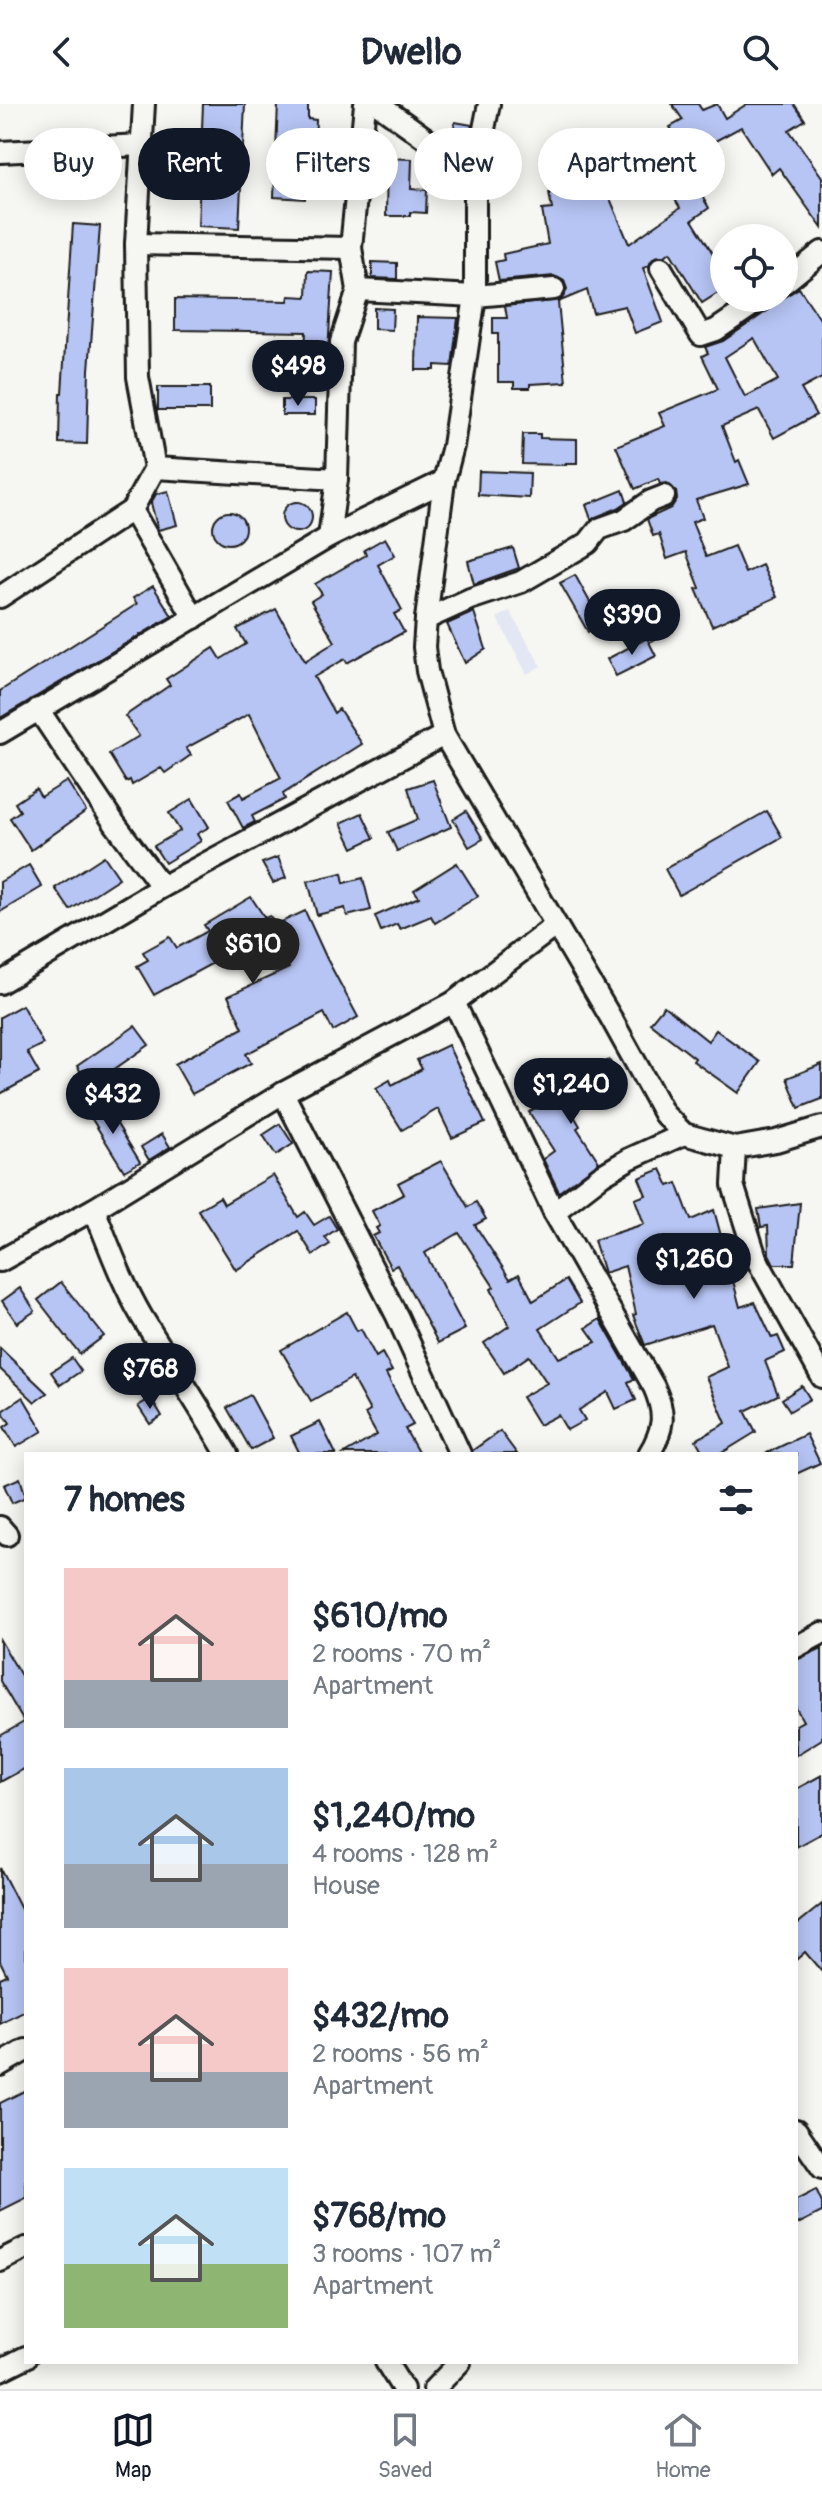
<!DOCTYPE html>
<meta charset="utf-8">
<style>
body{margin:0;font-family:Pangolin,sans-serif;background:#f6f6f7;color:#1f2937;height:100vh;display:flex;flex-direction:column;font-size:30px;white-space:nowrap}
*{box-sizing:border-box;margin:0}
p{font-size:26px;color:#747a83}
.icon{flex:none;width:44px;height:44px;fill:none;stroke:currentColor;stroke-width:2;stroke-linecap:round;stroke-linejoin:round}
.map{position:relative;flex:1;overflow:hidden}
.panel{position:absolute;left:24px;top:1348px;width:774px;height:912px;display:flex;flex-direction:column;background:#fff;border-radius:0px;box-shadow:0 4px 20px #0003}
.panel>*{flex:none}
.banner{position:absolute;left:24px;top:24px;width:774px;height:72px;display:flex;gap:16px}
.controls{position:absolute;left:710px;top:120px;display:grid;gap:16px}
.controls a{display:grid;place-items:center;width:88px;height:88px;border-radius:50%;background:#fff;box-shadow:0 4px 20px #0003;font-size:40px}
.price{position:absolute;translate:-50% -68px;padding:0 18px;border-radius:28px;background:#111827;color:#fff;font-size:26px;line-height:52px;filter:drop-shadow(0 2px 4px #0008)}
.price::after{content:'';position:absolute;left:50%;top:48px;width:24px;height:18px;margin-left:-12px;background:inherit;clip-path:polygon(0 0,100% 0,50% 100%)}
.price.on{background:#222;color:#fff}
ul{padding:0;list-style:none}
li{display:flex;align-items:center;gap:24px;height:200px;padding:0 40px}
li span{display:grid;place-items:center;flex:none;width:224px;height:160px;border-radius:0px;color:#555}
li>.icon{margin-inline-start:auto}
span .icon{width:96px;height:96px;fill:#fffc;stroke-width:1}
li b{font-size:34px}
h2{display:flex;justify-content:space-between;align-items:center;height:96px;padding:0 40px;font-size:34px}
.pill{padding:0 28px;border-radius:36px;background:#fff;box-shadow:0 4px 20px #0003;font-size:28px;line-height:72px}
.pill.on{background:#111827;color:#fff}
header{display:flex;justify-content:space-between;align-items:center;height:104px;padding:0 40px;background:#fff;font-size:36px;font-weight:700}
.menu{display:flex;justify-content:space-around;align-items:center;height:112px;border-top:2px solid #e0e1e3;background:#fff;font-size:22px;color:#747a83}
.menu a{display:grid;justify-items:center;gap:4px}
.menu .on{color:#111827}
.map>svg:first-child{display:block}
.built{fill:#e3e7f3}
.building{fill:#b7c5f5;stroke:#1c1c1c;stroke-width:2;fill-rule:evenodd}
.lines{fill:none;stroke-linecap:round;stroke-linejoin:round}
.street-casing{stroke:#1c1c1c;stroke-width:26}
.street{stroke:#f6f6f2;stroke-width:20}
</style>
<header><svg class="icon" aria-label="back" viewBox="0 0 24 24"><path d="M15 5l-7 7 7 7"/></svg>Dwello<svg class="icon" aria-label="search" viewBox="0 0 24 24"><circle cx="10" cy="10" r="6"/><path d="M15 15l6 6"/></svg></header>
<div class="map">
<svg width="822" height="2285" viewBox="0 0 822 2285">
<rect width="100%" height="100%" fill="#f6f6f2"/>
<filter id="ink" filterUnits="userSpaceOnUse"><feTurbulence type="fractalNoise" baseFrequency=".0125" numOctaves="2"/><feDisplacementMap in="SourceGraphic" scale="16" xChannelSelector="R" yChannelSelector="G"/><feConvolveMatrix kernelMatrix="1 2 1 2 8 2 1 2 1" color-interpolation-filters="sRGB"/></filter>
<g filter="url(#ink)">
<!-- built -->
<path class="built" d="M510 507 541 562 527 570 497 514Z"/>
<!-- building -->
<g class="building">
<path d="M203 0H245L239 124 198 122Z"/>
<path d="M278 0H308V15L316 16 315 42 307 41 305 95 274 93Z"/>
<path d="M672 0H698L702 6 717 0 725 14 747 0H794L805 16 789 26 822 73V124L779 64 772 70 741 23 680 56 709 104 692 116 724 167V185L702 199 670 148 665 152 655 153 649 162 643 164 663 218 635 229 625 202 593 209 587 186 558 198 566 278 530 280V284H514V278H498V230H493V214H507L505 202 561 196 567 185 564 177 554 172 499 177 495 158 504 156 503 150 548 140 542 106 552 105 549 88 583 82 573 65 588 57 593 67 619 52 630 71 606 85 629 140 680 104 646 45 674 29 670 23 683 16Z"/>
<path d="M455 18 472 21 468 40 452 37Z"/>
<path d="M387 54 412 55 411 85 427 86 426 109 410 108V112H386Z"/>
<path d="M73 120 100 122 89 266 87 340 59 339 60 289H62Z"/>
<path d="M372 158 397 159V175L372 174Z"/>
<path d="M308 167 333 168 328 247 305 246 306 228 175 226V195L288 197 289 192 307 193Z"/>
<path d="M799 184 822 218V274L801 285 816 311 774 334 759 306 722 322 736 358 739 356 749 380 696 396 703 414 692 418 706 453 734 442 745 469 762 461 777 493 712 522 696 485 700 484 686 448 667 455 659 430 653 432 647 415 671 404 677 395 676 387 667 379 660 380 658 375 635 385 616 342 665 322 659 309 718 285 702 252 708 249 705 243 723 237 770 205 776 198ZM754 234 778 276 745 293 725 253Z"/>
<path d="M374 204 393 205 392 226 374 225Z"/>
<path d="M417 213 458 214 452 262 435 261V266H416Z"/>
<rect x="158" y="283" width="52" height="23"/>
<rect x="282" y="296" width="33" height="15"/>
<path d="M523 330H540V334L577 335V359H566V361L522 360Z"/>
<path d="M479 367 530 369 529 394 478 391Z"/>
<path d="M623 386 627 398 618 404 591 415 586 401Z"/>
<path d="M168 387 177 421 158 426 151 399 156 390Z"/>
<circle cx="297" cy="413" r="15"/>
<circle cx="229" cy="424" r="16"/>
<path d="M385 434 395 451 378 461 402 506 394 510 404 528 347 559 345 555 314 573 334 609 339 605 362 640 283 690 285 695 252 712 255 718 243 724 228 696 241 689 243 694 281 674 249 610 186 644 191 651 165 669 161 664 132 681 130 676 126 678 109 650 139 632 125 612 170 581 166 575 214 544 221 555 246 540 237 525 276 505 305 557 335 538 311 497 322 490 315 480 366 451 364 446Z"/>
<path d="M513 444 519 464 474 480 468 457Z"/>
<path d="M575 471 602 520 588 528 560 479Z"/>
<path d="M153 482 172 512 0 614V587L137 500 133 494Z"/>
<path d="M654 492 673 525 652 537 632 504Z"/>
<path d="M474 508 486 545 465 559 447 520Z"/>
<path d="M647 534 656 552 616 572 607 555Z"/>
<path d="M433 676 451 723 397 747 388 728 418 715 408 684Z"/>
<path d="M67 677 86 707 31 746 10 714 20 707 15 699 36 685 41 693Z"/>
<path d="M192 695 209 723 197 730 201 737 165 759 154 742 180 727 169 709Z"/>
<path d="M466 707 483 735 469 743 453 715Z"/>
<path d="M767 707 782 733 679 791 665 765Z"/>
<path d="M362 709 374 734 353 744 341 719Z"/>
<path d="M104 752 119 774 70 806 55 784Z"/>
<path d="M278 753 286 774 273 779 262 759Z"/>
<path d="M457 759 478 792 435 819 431 812 400 825 397 820 381 827 375 812 419 793 414 786Z"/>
<path d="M29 761 42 783 0 808V778Z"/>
<path d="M342 769 344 779 363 774 371 806 347 812 345 804 317 811 308 777Z"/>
<path d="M251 793 265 814 270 812 275 821 305 807 327 855 358 913 333 927 324 909 246 950 251 959 192 990 175 960 243 924 228 892 289 864 273 830 224 856 222 854 154 891 137 862 148 856 143 848 170 833 177 844 208 827 204 821Z"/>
<path d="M22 901 43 940 27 948 39 969 0 990V913Z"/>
<path d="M664 902 708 937 716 926 760 958 738 989 693 957 695 954 650 919Z"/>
<path d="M135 922 149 941 90 982 77 962Z"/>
<path d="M448 941 485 1019 452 1034 438 1005 402 1026 376 984 390 976 392 981 422 965 417 956Z"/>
<path d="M609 956 621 976 575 1002 578 1007 573 1010 580 1022 577 1024 599 1058 559 1088 543 1055 554 1047 529 1008 584 973 583 971Z"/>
<path d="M822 960V995L799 1004 787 974Z"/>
<path d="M103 997 140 1058 124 1067 87 1007Z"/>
<path d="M280 1020 293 1040 276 1051 263 1031Z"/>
<path d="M162 1030 170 1043 149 1056 141 1043Z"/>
<path d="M441 1057 468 1103 476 1098 486 1115 475 1121 510 1175 519 1170 533 1197 566 1176 580 1199 540 1225 559 1254 596 1238 586 1224 600 1215 634 1275 628 1278 636 1296 616 1305 608 1288 579 1306 585 1316 567 1326 558 1311 539 1321 522 1293 547 1279 529 1252 504 1269 484 1239 509 1222 491 1185 494 1183 459 1129 425 1149 465 1225 438 1239 397 1161 391 1164 373 1132 379 1129 376 1124 380 1122 372 1107 404 1090 398 1079Z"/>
<path d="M661 1065 669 1082 677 1079 691 1116 714 1106 740 1203 755 1198 772 1234 778 1232 785 1248 765 1257 778 1291 745 1307 756 1328 720 1350H704L696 1336 726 1319 706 1273 728 1263 712 1220 645 1241 633 1211 636 1210 625 1162 604 1169 594 1136 644 1120 635 1095 646 1091 639 1074Z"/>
<path d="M273 1071 298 1113 305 1108 314 1121 329 1112 337 1125 325 1133 330 1140 313 1151 298 1127 236 1166 198 1106 220 1093 224 1100Z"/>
<path d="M800 1099 794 1160H774L769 1150 768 1122 761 1123 758 1105Z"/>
<path d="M61 1178 104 1232 80 1250 38 1196Z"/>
<path d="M20 1184 35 1207 17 1219 2 1197Z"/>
<path d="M347 1208 357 1227 361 1225 376 1253 382 1249 392 1267 386 1270 413 1321 405 1325 419 1350H344L377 1331 365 1310 370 1307 352 1274 311 1297 281 1246Z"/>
<path d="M0 1244 47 1289 35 1298 0 1265Z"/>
<path d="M72 1254 81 1267 60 1281 51 1268Z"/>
<path d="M802 1282 810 1295 790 1307 782 1295Z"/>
<path d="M250 1291 273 1334 251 1346 227 1304Z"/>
<path d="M23 1293 43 1327 16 1343 4 1323 10 1319 2 1307Z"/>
<path d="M151 1294 162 1312 150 1320 138 1302Z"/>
<path d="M320 1318 336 1350H300L291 1332Z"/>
<path d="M500 1327 517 1350H473L472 1347Z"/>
<path d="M806 1330 820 1359 796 1370V1350H765Z"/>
<path d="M20 1374 26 1393 12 1399 4 1381Z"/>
<path d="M0 1536 26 1580V1664L0 1678V1632L24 1618 0 1577Z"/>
<path d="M822 1544V1635L796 1651V1621L803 1617 796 1604V1556Z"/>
<path d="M822 1671V1729L796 1743V1685Z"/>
<path d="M0 1764 26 1815V1907L0 1920V1874L7 1871 0 1857Z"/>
<path d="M822 1800V1868L805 1848 796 1856V1821Z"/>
<path d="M26 1986V2094L0 2107V1999Z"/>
<path d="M816 2086 822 2099V2108L796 2121V2096Z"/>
</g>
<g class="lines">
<defs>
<g id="street">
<path d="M144 0 136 140 138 273 155 364 132 406 194 514"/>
<path d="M378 0 475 70"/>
<path d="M489 0 475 70V192L453 342 444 377 426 515 424 543 427 567 444 631 611 914 664 1010 684 1030 735 1044 776 1037 822 1023"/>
<path d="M0 48 142 41"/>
<path d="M136 140 351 144"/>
<path d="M661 164 701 231 716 226 763 194"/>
<path d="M784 179 822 148"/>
<path d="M358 186 475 192 554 185"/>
<path d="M155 364 337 375"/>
<path d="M329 433 337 375 341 238 358 186 351 144 365 0"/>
<path d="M0 493 132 406"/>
<path d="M426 515 470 495 521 478 588 439 599 425 624 416 651 397 664 392"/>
<path d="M38 605 115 720 162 783"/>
<path d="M0 629 329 433 444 377"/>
<path d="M0 879 162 783 444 631"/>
<path d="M454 898 554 1108 654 1283C666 1310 664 1325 649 1350"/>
<path d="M283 989 397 1212 460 1350"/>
<path d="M735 1044 733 1081 756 1154 822 1273"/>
<path d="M94 1105C109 1142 122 1179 142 1213 170 1259 200 1303 227 1350"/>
<path d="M554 1108 602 1071 629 1055 684 1030"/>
<path d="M0 1157 94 1105 283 989 454 898 556 821"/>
<path d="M0 1423 7 1431"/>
<path d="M796 1543 822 1529"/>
<path d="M0 1961 26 1946"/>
<path d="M796 2026 822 2064"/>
<path d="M0 2157 26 2144"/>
<path d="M386 2258 403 2285"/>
<path d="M0 2266 26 2253"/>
<path d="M434 2285 460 2258"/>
</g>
</defs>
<!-- street casing -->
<use href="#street" class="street-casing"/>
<!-- street -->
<use href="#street" class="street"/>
</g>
</g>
</svg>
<div class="controls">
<a><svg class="icon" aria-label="locate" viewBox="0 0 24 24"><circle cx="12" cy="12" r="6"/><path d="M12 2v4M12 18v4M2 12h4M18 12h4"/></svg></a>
</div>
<b class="price" style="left:298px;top:304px">$498</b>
<b class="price" style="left:632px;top:553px">$390</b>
<b class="price on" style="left:253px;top:882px">$610</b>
<b class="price" style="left:571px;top:1022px">$1,240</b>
<b class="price" style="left:113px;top:1032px">$432</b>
<b class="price" style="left:694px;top:1197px">$1,260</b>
<b class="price" style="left:150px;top:1307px">$768</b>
<div class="banner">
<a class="pill">Buy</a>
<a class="pill on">Rent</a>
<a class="pill">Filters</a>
<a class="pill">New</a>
<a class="pill">Apartment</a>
</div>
<section class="panel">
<h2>7 homes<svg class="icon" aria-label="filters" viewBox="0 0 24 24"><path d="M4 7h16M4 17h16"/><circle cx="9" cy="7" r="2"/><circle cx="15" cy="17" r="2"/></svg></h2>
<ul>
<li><span style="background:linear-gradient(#f6c9c9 70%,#9aa5b1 0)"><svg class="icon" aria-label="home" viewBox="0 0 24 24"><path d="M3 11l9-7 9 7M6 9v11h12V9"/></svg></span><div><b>$610/mo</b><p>2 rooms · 70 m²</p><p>Apartment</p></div></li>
<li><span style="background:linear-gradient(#a9c7e8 60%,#9aa5b1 0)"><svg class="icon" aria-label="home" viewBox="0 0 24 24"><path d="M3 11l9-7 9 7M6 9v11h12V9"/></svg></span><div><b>$1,240/mo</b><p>4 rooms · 128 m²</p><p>House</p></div></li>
<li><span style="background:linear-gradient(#f6c9c9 65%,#9aa5b1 0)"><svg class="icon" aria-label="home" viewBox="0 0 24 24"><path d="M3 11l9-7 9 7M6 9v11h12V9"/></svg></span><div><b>$432/mo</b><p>2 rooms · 56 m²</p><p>Apartment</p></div></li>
<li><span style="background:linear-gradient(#bfe0f5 60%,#8fb573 0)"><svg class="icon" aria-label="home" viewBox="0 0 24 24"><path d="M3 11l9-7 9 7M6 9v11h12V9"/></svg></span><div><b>$768/mo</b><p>3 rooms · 107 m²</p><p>Apartment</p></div></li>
</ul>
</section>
</div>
<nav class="menu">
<a class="on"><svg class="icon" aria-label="map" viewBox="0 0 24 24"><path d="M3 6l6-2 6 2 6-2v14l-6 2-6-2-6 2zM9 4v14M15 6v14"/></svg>Map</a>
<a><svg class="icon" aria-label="saved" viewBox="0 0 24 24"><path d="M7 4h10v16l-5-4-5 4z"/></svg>Saved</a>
<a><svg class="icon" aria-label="home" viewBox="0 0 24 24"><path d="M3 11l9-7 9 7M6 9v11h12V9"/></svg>Home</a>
</nav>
